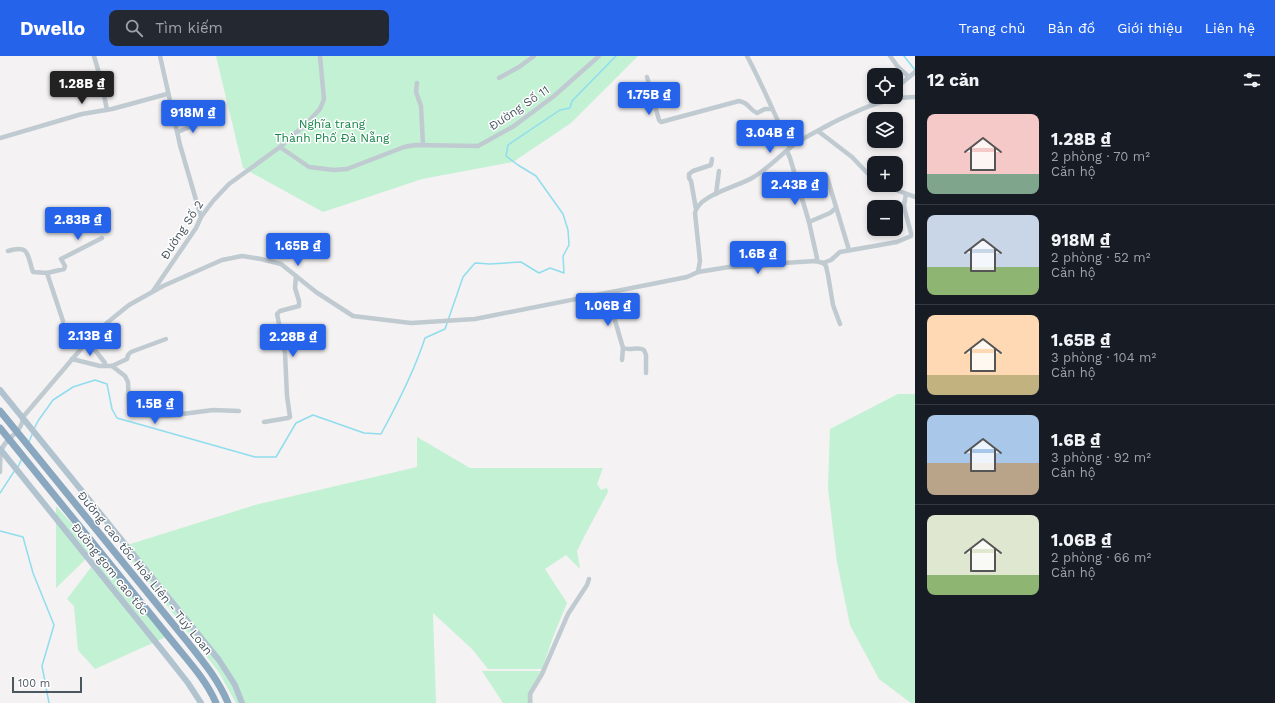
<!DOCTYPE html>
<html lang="vi">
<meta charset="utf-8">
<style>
body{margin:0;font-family:"Work Sans",sans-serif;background:#242831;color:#f1f3f6;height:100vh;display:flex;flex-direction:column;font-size:15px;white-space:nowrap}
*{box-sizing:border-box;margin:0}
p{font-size:13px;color:#9ea1a6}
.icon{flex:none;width:22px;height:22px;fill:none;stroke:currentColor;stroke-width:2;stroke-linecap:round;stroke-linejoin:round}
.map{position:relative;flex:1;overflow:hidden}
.details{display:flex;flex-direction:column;background:#171b24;width:360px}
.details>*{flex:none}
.controls{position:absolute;left:867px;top:12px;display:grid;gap:8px}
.controls a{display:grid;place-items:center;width:36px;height:36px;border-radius:8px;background:#171b24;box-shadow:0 2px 6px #0003;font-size:20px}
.scale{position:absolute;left:12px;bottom:10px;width:70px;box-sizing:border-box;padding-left:4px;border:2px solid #4a5660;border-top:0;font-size:11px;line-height:14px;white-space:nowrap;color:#4a5660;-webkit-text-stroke:3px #fff;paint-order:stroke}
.price{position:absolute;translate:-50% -34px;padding:0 9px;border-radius:4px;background:#2563eb;color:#fff;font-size:13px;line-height:26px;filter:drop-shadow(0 1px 2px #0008)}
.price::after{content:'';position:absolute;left:50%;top:24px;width:12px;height:9px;margin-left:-6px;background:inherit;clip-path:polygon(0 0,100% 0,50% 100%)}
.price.selected{background:#222;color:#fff}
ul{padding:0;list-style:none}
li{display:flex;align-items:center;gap:12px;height:100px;padding:0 12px}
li+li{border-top:1px solid #363941}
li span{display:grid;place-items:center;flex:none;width:112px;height:80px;border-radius:8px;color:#555}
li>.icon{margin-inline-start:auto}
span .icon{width:48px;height:48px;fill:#fffc;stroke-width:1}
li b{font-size:17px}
h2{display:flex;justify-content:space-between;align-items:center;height:48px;padding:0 12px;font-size:17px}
header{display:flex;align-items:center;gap:24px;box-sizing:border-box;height:56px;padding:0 20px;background:#2563eb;color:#fff}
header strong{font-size:19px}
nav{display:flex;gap:22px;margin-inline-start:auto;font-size:14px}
.search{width:280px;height:36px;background:#242831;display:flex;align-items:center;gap:10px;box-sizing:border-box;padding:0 14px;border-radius:8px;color:#9ea1a6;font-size:15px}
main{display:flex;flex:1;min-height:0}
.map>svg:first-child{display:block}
.green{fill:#c2f1d3}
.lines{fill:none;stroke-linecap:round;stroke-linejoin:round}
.stream{stroke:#8fddee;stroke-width:1.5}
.minor{stroke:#c0cad1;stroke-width:4.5}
.major{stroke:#b2c3d0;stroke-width:6}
.highway{stroke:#8aa7c0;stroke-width:7}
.labels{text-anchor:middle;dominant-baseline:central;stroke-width:3;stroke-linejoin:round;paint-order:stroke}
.street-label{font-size:12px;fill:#4a5660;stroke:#fff}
.park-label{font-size:12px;fill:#17854a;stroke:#fff}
</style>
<header>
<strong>Dwello</strong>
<div class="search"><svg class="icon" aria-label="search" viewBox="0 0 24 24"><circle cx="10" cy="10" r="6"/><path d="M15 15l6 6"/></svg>Tìm kiếm</div>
<nav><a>Trang chủ</a><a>Bản đồ</a><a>Giới thiệu</a><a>Liên hệ</a></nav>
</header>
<main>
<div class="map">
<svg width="915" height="647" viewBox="0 0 915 647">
<rect width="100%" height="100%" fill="#f4f2f2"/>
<!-- green -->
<g class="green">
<path d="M216 0H638L571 67 513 106 422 123 323 156 243 112Z"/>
<path d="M898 338H915V647H911L879 623 850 569 837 506 828 432 830 373Z"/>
<path d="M417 381 470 412H603L597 428 601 434 607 432 608 436 585 479 577 495 580 513 566 499 545 513 567 547 553 581 542 613H488L472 593 433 557 436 647H236L218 615 121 491 255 449 417 411Z"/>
<path d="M56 450 95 494 56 532Z"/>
<path d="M101 498 166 581 95 613 78 594 74 550 67 543Z"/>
<path d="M482 615H541L532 632 533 647H503Z"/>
</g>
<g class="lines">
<!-- stream -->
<g class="stream">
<path d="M904 0 915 14"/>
<path d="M34 373 38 365 53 344 73 331 95 324 107 328 112 353 117 362 255 401H276L296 367 313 359 364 377 381 378C398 347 414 316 425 282L445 273 463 221 475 207 490 208 521 206 539 217 550 212 564 217 563 200 569 189 568 174 563 158 536 120 518 109 506 100 508 89 560 54 570 52 572 45 616 0"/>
<path d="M29 386 33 376"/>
<path d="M18 411 22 402"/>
<path d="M0 437 15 414"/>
<path d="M0 475 23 481 33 517 54 569 42 610 49 647"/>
</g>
<!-- minor -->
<g class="minor">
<path d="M94 0 101 24 107 54"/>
<path d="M160 0 180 89 201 161"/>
<path d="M747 0C763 30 776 61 790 92"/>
<path d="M890 0 898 11 909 21"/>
<path d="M647 21 659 64 661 66 739 45C750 47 748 53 757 57L765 53H772"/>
<path d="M499 22 519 11 534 0"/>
<path d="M417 27 416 36 421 50 423 89"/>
<path d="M896 32 915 16"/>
<path d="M871 47 881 41"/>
<path d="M818 75 852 101 874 124"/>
<path d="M178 76 199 67"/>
<path d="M0 82 82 58 112 53 167 38"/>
<path d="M280 91 309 111 334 114 347 113 404 91 415 89 478 90 514 70 554 40 599 0"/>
<path d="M787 95 790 102 809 166 817 202 816 205"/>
<path d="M798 127C807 127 818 117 827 121L849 194"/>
<path d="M883 129 915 141"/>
<path d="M716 138 719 115"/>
<path d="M696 153 691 125 689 122V118L693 115 711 109 712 103"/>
<path d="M809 166 830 157 836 152"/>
<path d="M8 195C30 188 27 199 33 216L47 217 64 213 65 210 61 203 102 182"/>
<path d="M823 207 831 204 840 196 897 186 911 180V177L905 155 904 149 906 138"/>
<path d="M698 216 700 205 695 157C698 139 737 131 752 122 768 113 780 99 795 88 806 80 820 74 832 67 859 54 885 41 915 41"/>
<path d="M47 217 63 265"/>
<path d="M153 235 196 172 201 161 213 145 229 128 280 91 307 67 320 53 324 43 320 0"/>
<path d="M607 237 623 292 622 304"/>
<path d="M88 285 105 307"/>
<path d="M623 292C630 295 638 290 644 294L646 299V317"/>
<path d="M72 303 100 310H112L127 303 128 299 131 296 166 283"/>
<path d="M112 310 125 320 128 326 129 353 130 357 134 359 167 360 213 354 239 355"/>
<path d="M264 366 288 362 290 361 287 340 285 297 277 258 280 255 299 250V245L295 232 296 220"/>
<path d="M0 416C0 410 0 402 1 396 4 381 22 379 23 361L86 287 108 266 129 249 163 230 222 204 242 200 261 203 281 208 316 236 353 260 411 267 475 263 687 221 698 216 729 211 759 210 783 207 816 205 823 207 826 210 828 219 833 249 840 268"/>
<path d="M530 647V638L542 618 568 558 587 529 589 523"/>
</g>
<!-- major -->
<g class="major">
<path d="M0 334 219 604 235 629 242 647"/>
<path d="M0 393 166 599 188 627 201 647"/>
</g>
<!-- highway -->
<g class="highway">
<path d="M0 355 186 584C202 604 218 623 228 647"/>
<path d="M0 372 177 591C191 608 207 626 216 647"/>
</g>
</g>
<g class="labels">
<!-- street labels -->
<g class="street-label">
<text transform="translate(519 52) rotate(-34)">Đường Số 11</text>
<text transform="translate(182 174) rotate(-57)">Đường Số 2</text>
<text transform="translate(110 513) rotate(51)">Đường gom cao tốc</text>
<text transform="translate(145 517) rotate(51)">Đường cao tốc Hoà Liên - Tuý Loan</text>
</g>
<!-- park labels -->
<g class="park-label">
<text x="332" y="68">Nghĩa trang<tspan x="332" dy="14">Thành Phố Đà Nẵng</tspan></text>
</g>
</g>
</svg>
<div class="controls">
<a><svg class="icon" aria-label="locate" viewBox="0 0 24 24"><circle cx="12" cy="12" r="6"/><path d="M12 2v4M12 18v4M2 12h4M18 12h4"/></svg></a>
<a><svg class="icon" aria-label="layers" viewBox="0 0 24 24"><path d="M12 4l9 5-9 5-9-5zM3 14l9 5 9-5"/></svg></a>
<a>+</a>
<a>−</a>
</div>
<div class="scale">100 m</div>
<b class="price selected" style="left:82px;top:49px">1.28B ₫</b>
<b class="price" style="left:649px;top:60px">1.75B ₫</b>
<b class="price" style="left:193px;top:78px">918M ₫</b>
<b class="price" style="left:770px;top:98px">3.04B ₫</b>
<b class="price" style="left:795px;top:150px">2.43B ₫</b>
<b class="price" style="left:78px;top:185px">2.83B ₫</b>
<b class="price" style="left:298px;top:211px">1.65B ₫</b>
<b class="price" style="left:758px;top:219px">1.6B ₫</b>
<b class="price" style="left:608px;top:271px">1.06B ₫</b>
<b class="price" style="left:90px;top:301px">2.13B ₫</b>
<b class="price" style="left:293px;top:302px">2.28B ₫</b>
<b class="price" style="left:155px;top:369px">1.5B ₫</b>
</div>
<section class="details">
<h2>12 căn<svg class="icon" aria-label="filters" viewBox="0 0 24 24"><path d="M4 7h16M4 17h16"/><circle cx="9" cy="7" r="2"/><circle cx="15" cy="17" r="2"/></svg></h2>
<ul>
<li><span style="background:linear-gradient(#f6c9c9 75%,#7fa58c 0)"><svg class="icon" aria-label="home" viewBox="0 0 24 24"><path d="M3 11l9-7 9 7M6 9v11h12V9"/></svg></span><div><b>1.28B ₫</b><p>2 phòng · 70 m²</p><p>Căn hộ</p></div></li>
<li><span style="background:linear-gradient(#c9d6e8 65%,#8fb573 0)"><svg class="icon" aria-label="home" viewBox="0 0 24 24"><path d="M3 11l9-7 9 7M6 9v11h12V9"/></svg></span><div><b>918M ₫</b><p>2 phòng · 52 m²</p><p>Căn hộ</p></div></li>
<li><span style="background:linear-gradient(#ffd9b3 75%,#c2b280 0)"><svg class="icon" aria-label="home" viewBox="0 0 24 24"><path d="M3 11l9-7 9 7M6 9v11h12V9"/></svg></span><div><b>1.65B ₫</b><p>3 phòng · 104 m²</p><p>Căn hộ</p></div></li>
<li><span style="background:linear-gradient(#a9c7e8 60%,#b9a48a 0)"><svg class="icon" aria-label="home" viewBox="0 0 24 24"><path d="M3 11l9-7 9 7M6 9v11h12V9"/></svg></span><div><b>1.6B ₫</b><p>3 phòng · 92 m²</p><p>Căn hộ</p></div></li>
<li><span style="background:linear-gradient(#dfe7d0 75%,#8fb573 0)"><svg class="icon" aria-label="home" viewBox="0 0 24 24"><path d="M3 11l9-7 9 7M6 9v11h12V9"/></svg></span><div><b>1.06B ₫</b><p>2 phòng · 66 m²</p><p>Căn hộ</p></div></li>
</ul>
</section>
</main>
